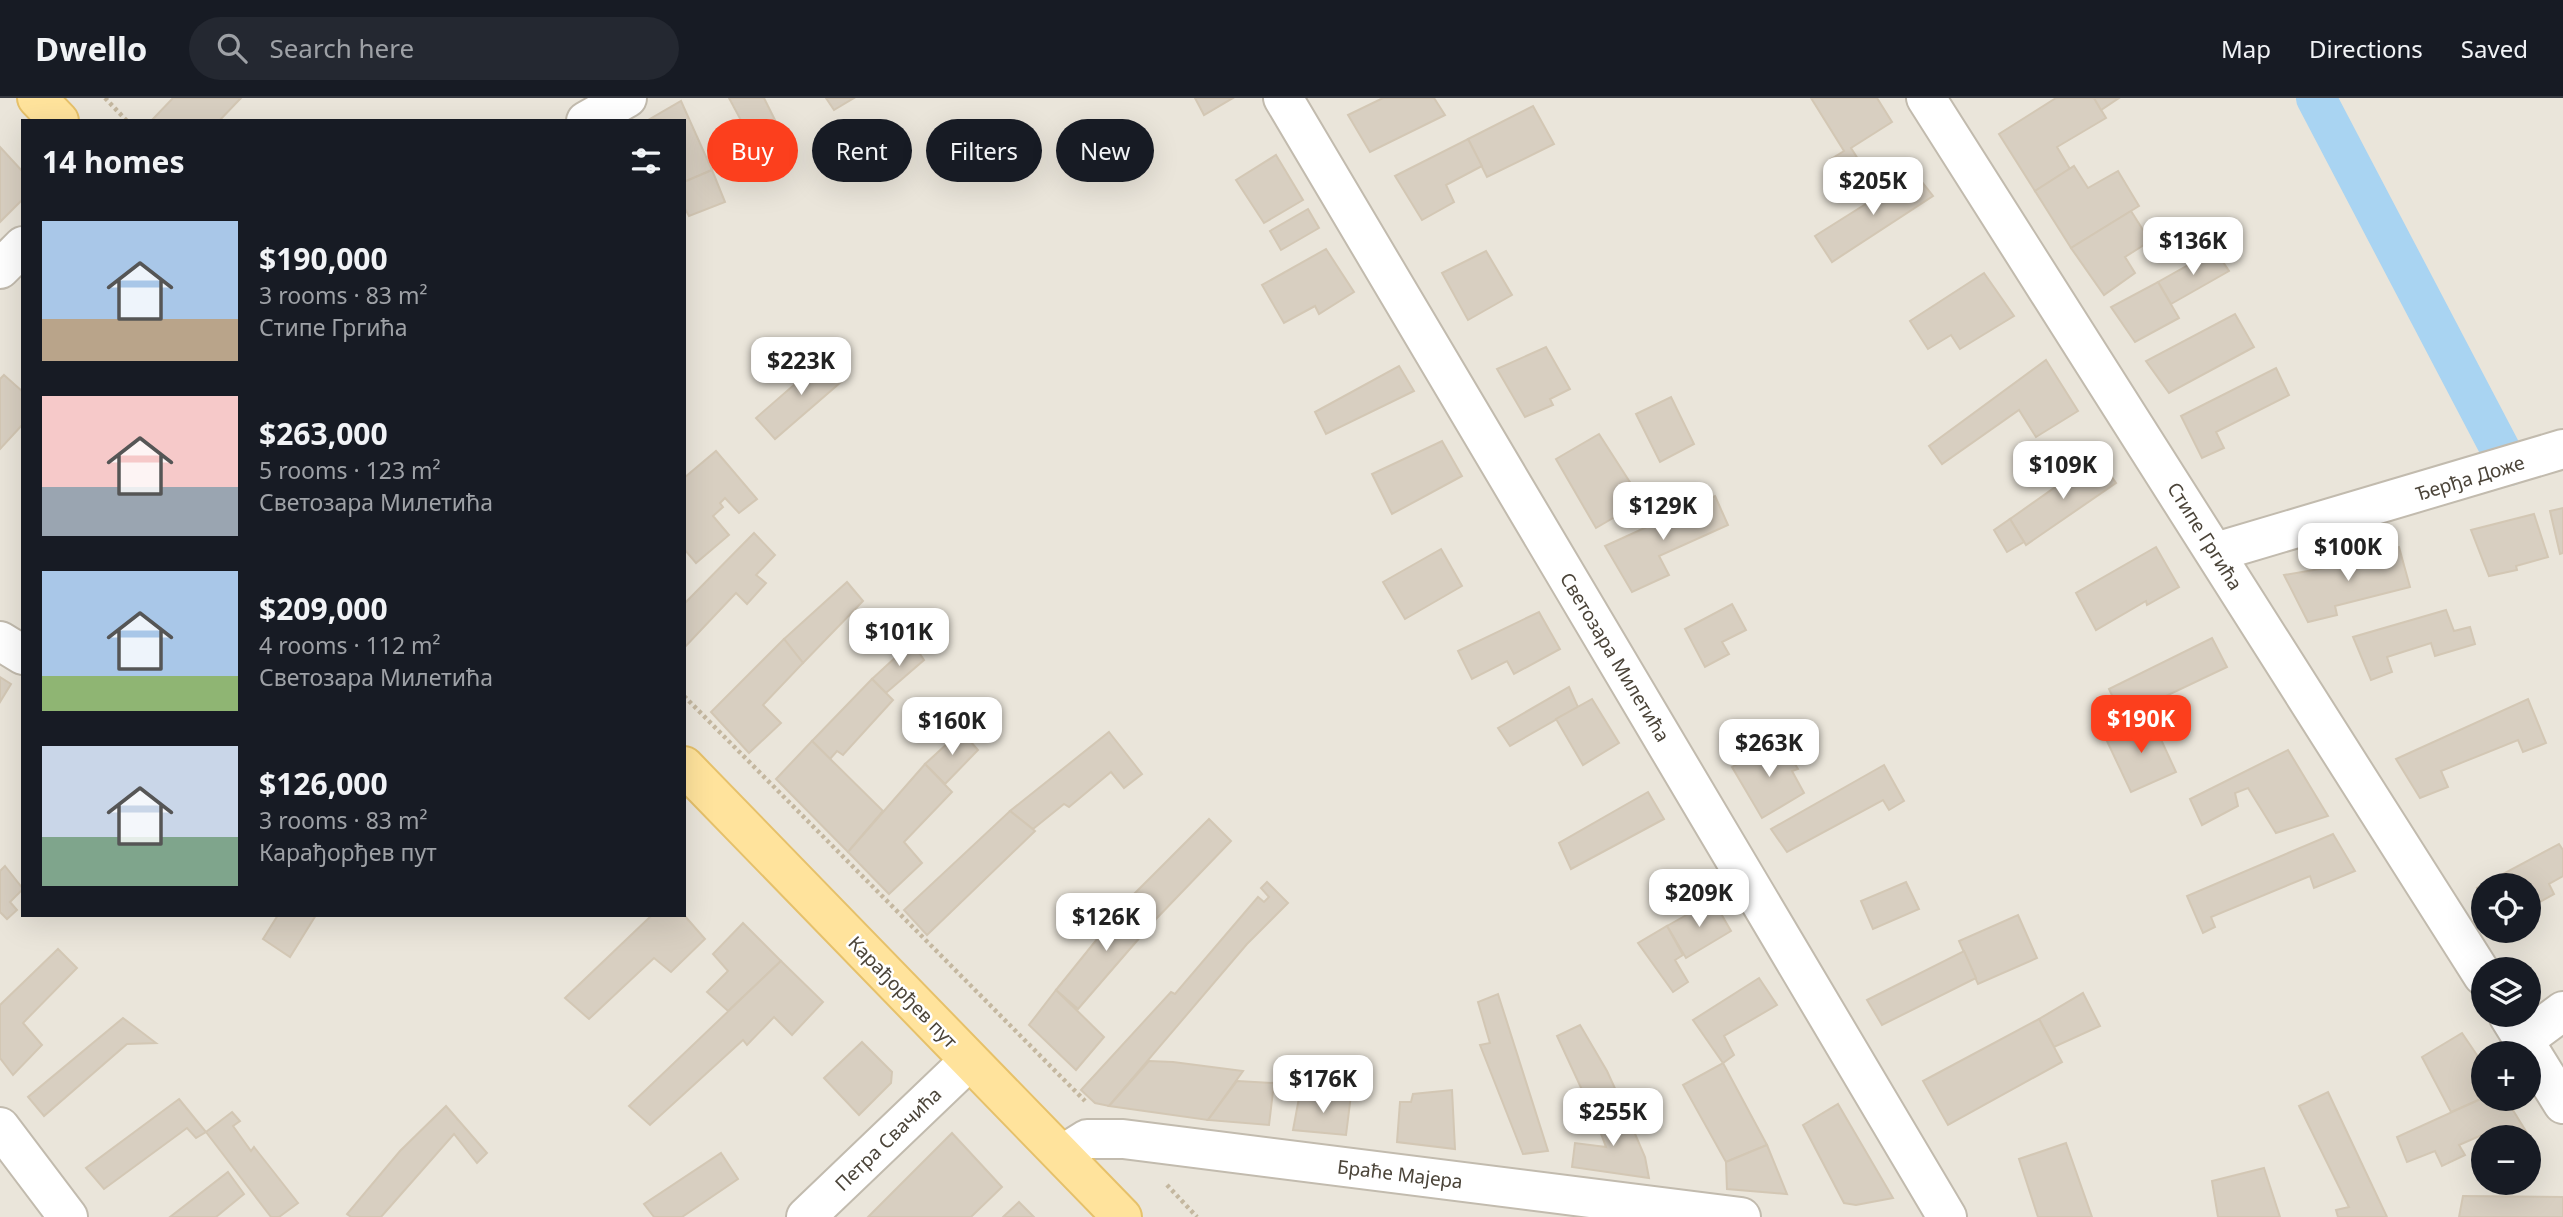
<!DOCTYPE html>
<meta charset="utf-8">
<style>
body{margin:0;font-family:"Noto Sans",sans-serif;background:#242831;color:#f1f3f6;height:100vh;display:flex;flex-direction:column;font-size:26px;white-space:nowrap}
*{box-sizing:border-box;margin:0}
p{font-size:23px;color:#9ea1a6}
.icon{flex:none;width:38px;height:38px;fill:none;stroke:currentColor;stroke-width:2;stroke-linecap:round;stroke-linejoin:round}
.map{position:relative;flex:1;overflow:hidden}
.sheet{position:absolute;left:21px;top:21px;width:665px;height:798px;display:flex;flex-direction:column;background:#171b24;border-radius:0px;box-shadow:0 7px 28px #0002}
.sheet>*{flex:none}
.hud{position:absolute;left:707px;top:21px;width:665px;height:63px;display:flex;gap:14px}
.controls{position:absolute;left:2471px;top:775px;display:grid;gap:14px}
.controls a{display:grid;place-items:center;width:70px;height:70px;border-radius:50%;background:#171b24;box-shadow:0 7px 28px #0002;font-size:35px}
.price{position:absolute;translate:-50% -60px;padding:0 16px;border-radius:14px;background:#fff;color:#222;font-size:23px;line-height:46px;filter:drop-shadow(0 2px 4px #0008)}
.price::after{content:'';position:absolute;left:50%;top:42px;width:21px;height:16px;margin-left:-10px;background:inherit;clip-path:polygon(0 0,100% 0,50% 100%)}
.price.current{background:#fc3f1d;color:#fff}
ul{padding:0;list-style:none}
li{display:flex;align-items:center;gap:21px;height:175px;padding:0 21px}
li span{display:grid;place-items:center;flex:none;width:196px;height:140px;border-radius:0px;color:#555}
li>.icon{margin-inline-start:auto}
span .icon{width:84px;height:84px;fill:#fffc;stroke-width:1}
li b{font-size:30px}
h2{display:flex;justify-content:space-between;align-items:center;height:84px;padding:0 21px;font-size:30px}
.tag{padding:0 24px;border-radius:32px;background:#171b24;box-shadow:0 7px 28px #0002;font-size:24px;line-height:63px}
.tag.current{background:#fc3f1d;color:#fff}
header{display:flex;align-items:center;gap:42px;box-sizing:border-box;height:98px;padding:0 35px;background:#171b24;border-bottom:2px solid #363941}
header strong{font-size:33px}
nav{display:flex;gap:38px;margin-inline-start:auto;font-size:24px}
.search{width:490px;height:63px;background:#242831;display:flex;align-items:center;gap:18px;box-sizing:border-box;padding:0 24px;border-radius:38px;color:#9ea1a6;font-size:26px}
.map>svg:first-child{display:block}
.residential{fill:#eae5da;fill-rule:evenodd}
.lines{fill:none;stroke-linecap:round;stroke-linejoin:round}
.canal{stroke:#a9d4f2;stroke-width:40}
.building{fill:#d8cfc1;stroke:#d3c7b4;stroke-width:2}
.minor-casing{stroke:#c2bbae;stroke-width:42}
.major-casing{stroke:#e6c16a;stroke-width:42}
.path{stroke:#c4b79f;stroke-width:4.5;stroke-dasharray:3.5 3.5;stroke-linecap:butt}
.minor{stroke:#fff;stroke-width:38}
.major{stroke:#ffe39c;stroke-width:38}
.labels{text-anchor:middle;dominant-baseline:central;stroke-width:5;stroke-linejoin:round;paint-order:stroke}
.street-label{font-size:19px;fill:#4b4439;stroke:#fff}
</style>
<header>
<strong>Dwello</strong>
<div class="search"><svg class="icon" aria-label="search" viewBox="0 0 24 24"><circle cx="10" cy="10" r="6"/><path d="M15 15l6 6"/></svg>Search here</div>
<nav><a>Map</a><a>Directions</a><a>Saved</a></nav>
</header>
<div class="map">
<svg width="2563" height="1119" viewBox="0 0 2563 1119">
<rect width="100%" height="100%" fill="#f6f3ec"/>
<!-- residential -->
<path class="residential" d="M0 0H2563V1119H0ZM23 23H684V817H23ZM2483 788H2529V833H2483ZM2483 872H2529V917H2483ZM2483 956H2529V1001H2483ZM2483 1040H2529V1085H2483Z"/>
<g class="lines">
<!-- canal -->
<path class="canal" d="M2316 0 2509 368"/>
</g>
<!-- building -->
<g class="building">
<path d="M173 0H241L219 23H151Z"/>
<path d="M729 0H764L784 40 758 54Z"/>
<path d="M826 0H854L834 12Z"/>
<path d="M1195 0H1233L1204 17Z"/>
<path d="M1383 0H1434L1445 17 1370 54 1348 17Z"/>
<path d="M1811 0H1877L1892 24 1851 50 1858 61 1839 73 1831 61 1844 53Z"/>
<path d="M2056 0H2094L2106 20 2057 49 2070 71 2035 93 1999 36Z"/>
<path d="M2094 0H2119L2101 12Z"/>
<path d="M681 3 712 72 684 84V23L650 21Z"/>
<path d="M1533 8 1554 46 1487 79 1468 41Z"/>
<path d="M1468 41 1482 68 1446 87 1454 104 1422 122 1395 78Z"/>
<path d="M0 49 23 74V101L0 124Z"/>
<path d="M1276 57 1303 102 1264 125 1236 82Z"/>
<path d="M2074 68 2088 90 2118 73 2139 108 2071 150 2035 93Z"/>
<path d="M712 72 725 104 689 118 684 109V84Z"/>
<path d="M1915 75 1933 98 1832 164 1815 138Z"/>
<path d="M1308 111 1319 130 1281 152 1270 133Z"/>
<path d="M2131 113 2150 143 2125 159 2135 175 2104 197 2071 150Z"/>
<path d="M1326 151 1354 194 1319 216 1315 208 1284 225 1262 187Z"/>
<path d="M2215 152 2229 173 2171 206 2158 184Z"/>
<path d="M1486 153 1512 197 1468 222 1442 175Z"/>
<path d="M1984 175 2014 218 1960 251 1951 237 1928 251 1910 223Z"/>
<path d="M2158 184 2179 220 2135 244 2111 209Z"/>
<path d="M2235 216 2254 249 2169 295 2146 263Z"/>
<path d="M1546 249 1570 291 1550 301 1553 307 1525 319 1497 271Z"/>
<path d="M826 259 848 278 775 341 756 320Z"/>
<path d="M2046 262 2078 313 2036 339 2019 312 1942 366 1929 348Z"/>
<path d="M1399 268 1414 293 1326 336 1315 314Z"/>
<path d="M2276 270 2289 297 2216 334 2224 350 2202 360 2181 318Z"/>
<path d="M4 277 23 294V326L0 351V281Z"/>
<path d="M1671 299 1694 346 1660 364 1636 316Z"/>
<path d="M1599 336 1642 403 1596 430 1556 361Z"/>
<path d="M1442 343 1462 378 1392 416 1372 376Z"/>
<path d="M716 353 757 401 739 415 725 400 720 405 723 409 713 418 729 437 696 465 684 451V380Z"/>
<path d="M2098 359 2116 385 2026 447 2010 421Z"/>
<path d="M1715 398 1728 427 1659 458 1669 477 1632 494 1605 448Z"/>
<path d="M2563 410V455L2560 456 2550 413Z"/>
<path d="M2534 416 2548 459 2516 468 2517 472 2489 478 2471 432Z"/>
<path d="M2010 421 2024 444 2007 454 1994 432Z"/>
<path d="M754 435 775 457 756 477 766 485 747 506 736 495 684 550V506Z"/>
<path d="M2156 449 2179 489 2147 507 2146 503 2096 532 2076 495Z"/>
<path d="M2399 449 2410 489 2335 508 2337 517 2308 524 2284 477 2331 469Z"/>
<path d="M1441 451 1462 488 1405 521 1383 484Z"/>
<path d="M847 484 863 503 803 565 784 541Z"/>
<path d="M1732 506 1746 532 1722 544 1729 556 1705 569 1685 531Z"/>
<path d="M2446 512 2454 533 2470 529 2475 546 2435 558 2431 545 2387 559 2392 574 2371 582 2353 539Z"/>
<path d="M1539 514 1560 551 1514 576 1507 563 1472 581 1458 553Z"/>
<path d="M2212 540 2227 569 2122 619 2109 591Z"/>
<path d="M784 541 803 565 763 607 781 625 749 655 711 614Z"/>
<path d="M912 544 924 562 886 595 872 581Z"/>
<path d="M0 579 11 586 0 604Z"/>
<path d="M872 581 893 602 843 657 837 653 830 661 812 643Z"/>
<path d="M1569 589 1578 609 1510 648 1498 630Z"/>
<path d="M1592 601 1619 645 1583 667 1556 621Z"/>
<path d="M2528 601 2546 645 2523 654 2518 642 2441 673 2448 689 2420 700 2396 661Z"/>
<path d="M2151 620 2176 674 2131 694 2106 641Z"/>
<path d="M961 633 978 652 945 686 925 666Z"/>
<path d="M1109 634 1142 676 1124 690 1111 674 1069 709 1064 706 1033 731 1010 713Z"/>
<path d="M1780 642 1798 671 1792 673 1804 695 1762 720 1732 669Z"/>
<path d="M812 643 883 713 848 754 776 681Z"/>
<path d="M2288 652 2328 718 2276 735 2248 690 2235 695 2238 708 2202 727 2190 701Z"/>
<path d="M925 666 952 694 904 744 922 765 889 796 848 754Z"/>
<path d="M1884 667 1904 703 1889 712 1883 702 1787 754 1771 731Z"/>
<path d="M1648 694 1664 721 1571 771 1559 745Z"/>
<path d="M1010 713 1035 733 927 837 904 812Z"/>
<path d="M1209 721 1231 743 1155 822 1131 799Z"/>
<path d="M2333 736 2355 773 2314 790 2310 778 2211 819 2215 829 2203 835 2187 798Z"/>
<path d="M2559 746 2563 752V778L2549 786 2554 796 2529 810V788H2483V800L2477 790Z"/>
<path d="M5 768 23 791 10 804 17 812 7 821 0 814V773Z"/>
<path d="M1267 784 1288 805 1247 846 1109 1008 1095 1005 1081 992 1171 894 1175 896 1258 799 1264 804 1269 799 1261 790Z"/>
<path d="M1906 784 1919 811 1873 831 1861 803Z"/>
<path d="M1131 799 1155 822 1078 911 1056 892Z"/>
<path d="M1713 802 1731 833 1686 860 1667 828Z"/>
<path d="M278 817H316L290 859 263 841Z"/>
<path d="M652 817H684L705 841 671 874 654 860 589 921 565 900Z"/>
<path d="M2018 817 2037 860 1978 886 1959 843Z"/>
<path d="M743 825 781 863 728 913 707 894 728 873 713 856Z"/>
<path d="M1667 828 1683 857 1675 862 1688 884 1673 894 1638 845Z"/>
<path d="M58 851 77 870 23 925 42 947 13 977 0 960V907Z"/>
<path d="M1964 853 1976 880 1882 927 1867 902Z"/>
<path d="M781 863 823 904 792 937 774 919 747 947 743 942 650 1027 629 1008Z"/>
<path d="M1759 880 1777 907 1724 938 1734 957 1723 965 1693 922Z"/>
<path d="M1056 892 1104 939 1076 972 1029 927Z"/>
<path d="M2083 895 2100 928 2054 949 2039 921Z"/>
<path d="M1498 896 1548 1053 1523 1056 1480 947 1490 945 1478 904Z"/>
<path d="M123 920 156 945 127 946 44 1018 28 999Z"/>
<path d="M2039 921 2062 964 1948 1027 1923 983Z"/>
<path d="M1580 927 1607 973 1623 1008 1595 1020 1557 938Z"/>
<path d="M2462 935 2483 966V1000L2451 1014 2422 959Z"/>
<path d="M862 944 892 974 891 985 859 1017 824 980Z"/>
<path d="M1149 963 1173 964 1243 973 1208 1022 1109 1008Z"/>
<path d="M1723 965 1767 1047 1726 1064 1683 987Z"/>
<path d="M1237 983 1274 985 1269 1027 1208 1022Z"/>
<path d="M1452 992 1455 1051 1397 1044 1400 1004H1411L1413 996Z"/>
<path d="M2328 994 2387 1119H2338L2336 1112 2349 1109 2299 1008Z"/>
<path d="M1351 997 1346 1037 1293 1032 1299 1000Z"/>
<path d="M2483 1000 2506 1001 2527 1035 2518 1040H2495L2491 1033 2459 1047 2465 1057 2442 1068 2435 1053 2407 1064 2397 1039Z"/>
<path d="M179 1001 206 1034 196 1040 187 1030 104 1091 86 1070Z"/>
<path d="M1838 1006 1893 1100 1856 1107 1844 1105 1803 1027Z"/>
<path d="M446 1008 487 1055 477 1065 454 1036 381 1119H351L347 1116 400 1053Z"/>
<path d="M1623 1008 1645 1059 1649 1080 1572 1069 1575 1045 1606 1049 1595 1020Z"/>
<path d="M232 1014 240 1023 233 1028 251 1053 254 1049 298 1105 279 1119H271L206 1034Z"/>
<path d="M952 1035 1002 1089 971 1119H868Z"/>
<path d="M2066 1045 2092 1119H2038L2019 1061Z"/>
<path d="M1767 1047 1787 1096 1727 1091 1726 1064Z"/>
<path d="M721 1055 738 1081 682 1119H654L644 1106Z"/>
<path d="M2264 1070 2280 1119H2218L2212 1083Z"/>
<path d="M228 1074 244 1096 216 1119H170Z"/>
<path d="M2463 1098 2563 1099V1119H2459Z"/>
<path d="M1019 1104 1034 1119H1003Z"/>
</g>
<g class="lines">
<defs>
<g id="minor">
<path d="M1283 0 1947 1119"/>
<path d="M1926 0 2483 878"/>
<path d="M586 23 627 0"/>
<path d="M0 171 23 148"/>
<path d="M2216 454 2563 351"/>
<path d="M0 543 23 557"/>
<path d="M2508 917 2563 1006"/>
<path d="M2524 942 2563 913"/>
<path d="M0 1029 68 1119"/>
<path d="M1063 1056 1087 1041H1123L1741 1119"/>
<path d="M806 1119 969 963"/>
</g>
<g id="major">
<path d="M37 0 59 23"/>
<path d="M684 668 1122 1119"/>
</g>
</defs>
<!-- minor casing -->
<use href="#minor" class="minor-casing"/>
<!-- major casing -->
<use href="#major" class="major-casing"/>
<!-- path -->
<g class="path">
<path d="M105 0 127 23"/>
<path d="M684 598 1085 1003"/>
<path d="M1167 1087 1197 1119"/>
</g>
<!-- minor -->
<use href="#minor" class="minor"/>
<!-- major -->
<use href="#major" class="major"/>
</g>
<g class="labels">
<!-- street labels -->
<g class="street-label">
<text transform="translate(2470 380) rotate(-17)">Ђерђа Доже</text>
<text transform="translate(2205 438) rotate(58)">Стипе Гргића</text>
<text transform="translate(1615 559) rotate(59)">Светозара Милетића</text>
<text transform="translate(903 894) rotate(46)">Карађорђев пут</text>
<text transform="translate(888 1041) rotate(-44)">Петра Свачића</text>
<text transform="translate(1400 1076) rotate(7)">Браће Мајера</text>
</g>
</g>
</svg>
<div class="controls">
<a><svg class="icon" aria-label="locate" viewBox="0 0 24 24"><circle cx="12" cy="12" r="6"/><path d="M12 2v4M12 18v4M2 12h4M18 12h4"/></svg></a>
<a><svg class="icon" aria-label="layers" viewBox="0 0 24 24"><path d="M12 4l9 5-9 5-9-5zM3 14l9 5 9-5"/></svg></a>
<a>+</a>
<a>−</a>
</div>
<b class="price" style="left:1873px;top:119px">$205K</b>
<b class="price" style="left:2193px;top:179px">$136K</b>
<b class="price" style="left:801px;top:299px">$223K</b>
<b class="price" style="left:2063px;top:403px">$109K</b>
<b class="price" style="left:1663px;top:444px">$129K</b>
<b class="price" style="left:2348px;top:485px">$100K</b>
<b class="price" style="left:899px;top:570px">$101K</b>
<b class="price current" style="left:2141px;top:657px">$190K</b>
<b class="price" style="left:952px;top:659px">$160K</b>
<b class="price" style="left:1769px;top:681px">$263K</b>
<b class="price" style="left:1699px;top:831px">$209K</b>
<b class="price" style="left:1106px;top:855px">$126K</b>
<b class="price" style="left:1323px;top:1017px">$176K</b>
<b class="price" style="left:1613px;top:1050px">$255K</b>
<div class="hud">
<a class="tag current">Buy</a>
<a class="tag">Rent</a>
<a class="tag">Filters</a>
<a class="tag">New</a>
</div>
<section class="sheet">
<h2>14 homes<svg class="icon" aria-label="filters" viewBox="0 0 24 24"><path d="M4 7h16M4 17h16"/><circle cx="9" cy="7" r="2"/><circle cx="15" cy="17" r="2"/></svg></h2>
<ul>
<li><span style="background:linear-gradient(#a9c7e8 70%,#b9a48a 0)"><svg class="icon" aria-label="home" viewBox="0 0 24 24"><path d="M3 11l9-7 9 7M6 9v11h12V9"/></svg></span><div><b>$190,000</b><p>3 rooms · 83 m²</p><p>Стипе Гргића</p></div></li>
<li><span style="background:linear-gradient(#f6c9c9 65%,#9aa5b1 0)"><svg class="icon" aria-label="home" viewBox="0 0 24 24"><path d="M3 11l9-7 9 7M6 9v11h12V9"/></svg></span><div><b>$263,000</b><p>5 rooms · 123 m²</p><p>Светозара Милетића</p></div></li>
<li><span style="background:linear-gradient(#a9c7e8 75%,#8fb573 0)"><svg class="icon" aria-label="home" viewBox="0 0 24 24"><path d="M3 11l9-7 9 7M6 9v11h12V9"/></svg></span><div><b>$209,000</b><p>4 rooms · 112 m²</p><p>Светозара Милетића</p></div></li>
<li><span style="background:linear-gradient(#c9d6e8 65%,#7fa58c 0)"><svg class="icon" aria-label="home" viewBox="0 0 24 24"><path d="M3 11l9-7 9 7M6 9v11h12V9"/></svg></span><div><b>$126,000</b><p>3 rooms · 83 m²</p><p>Карађорђев пут</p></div></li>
</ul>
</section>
</div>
